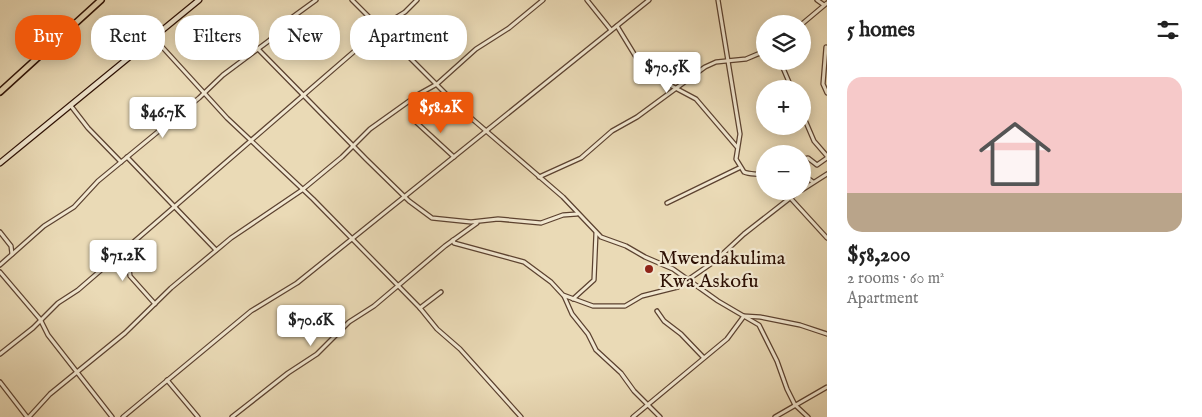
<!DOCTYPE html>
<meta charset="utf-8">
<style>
body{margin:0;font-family:"IM FELL English",serif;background:#f2f2f2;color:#222;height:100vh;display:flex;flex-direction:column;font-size:19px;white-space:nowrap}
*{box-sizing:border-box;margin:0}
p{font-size:16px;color:#767676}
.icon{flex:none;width:28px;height:28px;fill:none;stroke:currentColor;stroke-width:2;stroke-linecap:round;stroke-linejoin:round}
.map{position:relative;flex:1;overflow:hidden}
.sheet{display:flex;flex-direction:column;background:#fff;width:375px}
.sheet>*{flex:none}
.hud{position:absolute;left:15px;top:15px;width:475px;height:45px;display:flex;gap:10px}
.fabs{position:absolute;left:756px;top:15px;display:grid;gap:10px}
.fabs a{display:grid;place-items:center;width:55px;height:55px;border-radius:50%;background:#fff;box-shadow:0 2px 12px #0003;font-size:25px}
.price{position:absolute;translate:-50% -42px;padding:0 11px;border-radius:5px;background:#fff;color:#222;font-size:16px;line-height:32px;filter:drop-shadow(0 1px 2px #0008)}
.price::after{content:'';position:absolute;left:50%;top:30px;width:15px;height:11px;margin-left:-8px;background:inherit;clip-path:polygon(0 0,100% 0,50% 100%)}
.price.current{background:#ea580c;color:#fff}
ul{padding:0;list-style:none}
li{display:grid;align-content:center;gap:10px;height:265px;padding:0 20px}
li span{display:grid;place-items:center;height:155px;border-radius:15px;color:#555}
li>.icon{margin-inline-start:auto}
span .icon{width:90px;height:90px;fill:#fffc;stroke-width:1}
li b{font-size:21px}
h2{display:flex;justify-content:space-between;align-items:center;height:60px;padding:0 20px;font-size:21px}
.chip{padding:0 18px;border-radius:20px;background:#fff;box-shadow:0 2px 12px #0003;font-size:18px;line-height:45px}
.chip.current{background:#ea580c;color:#fff}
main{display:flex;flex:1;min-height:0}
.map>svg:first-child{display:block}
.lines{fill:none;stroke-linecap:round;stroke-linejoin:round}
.street-casing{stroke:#5c4230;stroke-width:5.5}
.secondary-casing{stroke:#2d1004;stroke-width:7}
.highway-casing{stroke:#2d1004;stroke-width:8}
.street{stroke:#f1e7d0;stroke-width:3}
.secondary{stroke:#f1e7d0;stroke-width:4.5}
.highway{stroke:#eadab6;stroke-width:5}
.poi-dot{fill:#8f2418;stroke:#f1e7d0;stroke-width:2}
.labels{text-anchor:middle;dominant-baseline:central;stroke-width:4.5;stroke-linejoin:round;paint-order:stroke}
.poi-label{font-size:20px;fill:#2d1004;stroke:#f1e7d0;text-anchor:start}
</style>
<main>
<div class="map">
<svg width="827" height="417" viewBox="0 0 827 417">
<rect width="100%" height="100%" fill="#eadab6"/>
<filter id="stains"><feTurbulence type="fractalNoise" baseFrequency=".004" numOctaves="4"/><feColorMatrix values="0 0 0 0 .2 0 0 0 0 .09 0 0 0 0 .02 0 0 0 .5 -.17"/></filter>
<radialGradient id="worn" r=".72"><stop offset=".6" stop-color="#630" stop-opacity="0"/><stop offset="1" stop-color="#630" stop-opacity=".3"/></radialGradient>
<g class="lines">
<defs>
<g id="street">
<path d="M352 0 463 111 563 197 601 237 626 246 645 257 673 269 718 301 759 325 777 361 787 389 795 405 808 417"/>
<path d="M587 0 611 30"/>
<path d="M718 0 740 134 736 159 744 172C751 175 758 173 765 176"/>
<path d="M817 0 824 5"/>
<path d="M802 24 827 3"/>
<path d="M617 26 639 62 666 83 696 99 737 147"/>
<path d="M154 38 227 118 313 199 420 308 437 329 460 349 521 417"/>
<path d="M826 47 823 84 827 93"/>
<path d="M258 49 366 159 409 201 432 218 471 222 498 219 541 223 563 215 577 214"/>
<path d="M780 61 792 89"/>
<path d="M71 106 88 128 121 162"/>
<path d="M802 113 814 141 827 156"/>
<path d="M417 123 454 157"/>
<path d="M127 157 216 250"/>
<path d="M802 159 808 158 817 165 827 158"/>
<path d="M802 174 813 182"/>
<path d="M539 177 581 158 612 131 637 117 705 67 716 62 746 59 765 51"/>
<path d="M802 190 827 174"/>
<path d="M784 191 827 238"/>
<path d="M667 203 739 168"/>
<path d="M0 232 11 246 12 254"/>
<path d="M453 240 454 243 524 262 551 282 563 295 593 306H625L642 296 678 287"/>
<path d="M119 253V257L129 267 130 276 155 304"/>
<path d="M0 265 44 226 74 207 98 181 199 98 223 75 270 40 283 24 316 0"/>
<path d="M0 272 40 319 48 335 112 417"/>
<path d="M689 279 715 261 744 234 799 191"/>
<path d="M564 296 572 314 588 334 596 350 621 373 634 391 660 417"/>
<path d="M573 299 594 280 596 233"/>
<path d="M420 308 441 292"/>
<path d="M657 311 664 321 681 334 703 357"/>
<path d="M0 354 33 328 58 303 78 290 387 23 405 12 417 0"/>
<path d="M167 380 198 417"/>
<path d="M0 382 27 417"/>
<path d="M29 417 50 394 125 333 171 288 231 238 302 190 342 157 370 129 419 94 437 84 476 49 509 28 543 0"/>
<path d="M123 417 251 311 297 283 649 0"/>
<path d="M232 417 288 373 317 354 349 322 374 306 445 246 477 223"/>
<path d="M633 417 727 339 744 316 760 317 800 325 827 334"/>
<path d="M775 417 827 387"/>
</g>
<path id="secondary" d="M0 163 199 0"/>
<path id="highway" d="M0 92 101 0"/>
</defs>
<!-- street casing -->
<use href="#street" class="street-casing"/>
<!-- secondary casing -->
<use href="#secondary" class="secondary-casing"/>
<!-- highway casing -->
<use href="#highway" class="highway-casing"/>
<!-- street -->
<use href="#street" class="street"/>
<!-- secondary -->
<use href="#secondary" class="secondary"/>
<!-- highway -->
<use href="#highway" class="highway"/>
</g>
<!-- markers -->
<circle class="poi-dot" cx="649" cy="269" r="5"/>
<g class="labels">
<!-- poi labels -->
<g class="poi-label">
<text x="659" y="258">Mwendakulima<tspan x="659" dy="23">Kwa Askofu</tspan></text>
</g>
</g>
<rect width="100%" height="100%" filter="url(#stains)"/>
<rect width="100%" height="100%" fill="url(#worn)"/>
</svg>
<div class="fabs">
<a><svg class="icon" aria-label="layers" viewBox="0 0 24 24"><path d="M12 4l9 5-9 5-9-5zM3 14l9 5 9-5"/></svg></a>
<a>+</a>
<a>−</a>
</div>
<b class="price" style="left:667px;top:94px">$70.5K</b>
<b class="price current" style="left:441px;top:134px">$58.2K</b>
<b class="price" style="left:163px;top:139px">$46.7K</b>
<b class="price" style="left:123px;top:282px">$71.2K</b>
<b class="price" style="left:311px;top:347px">$70.6K</b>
<div class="hud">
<a class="chip current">Buy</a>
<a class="chip">Rent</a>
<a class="chip">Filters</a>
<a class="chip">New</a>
<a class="chip">Apartment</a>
</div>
</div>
<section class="sheet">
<h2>5 homes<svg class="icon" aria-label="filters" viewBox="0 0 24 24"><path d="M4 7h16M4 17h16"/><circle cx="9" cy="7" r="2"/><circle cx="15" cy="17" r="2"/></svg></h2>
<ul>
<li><span style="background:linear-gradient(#f6c9c9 75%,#b9a48a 0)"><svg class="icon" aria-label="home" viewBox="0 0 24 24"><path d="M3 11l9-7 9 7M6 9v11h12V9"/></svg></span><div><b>$58,200</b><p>2 rooms · 60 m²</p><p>Apartment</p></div></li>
</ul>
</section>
</main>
